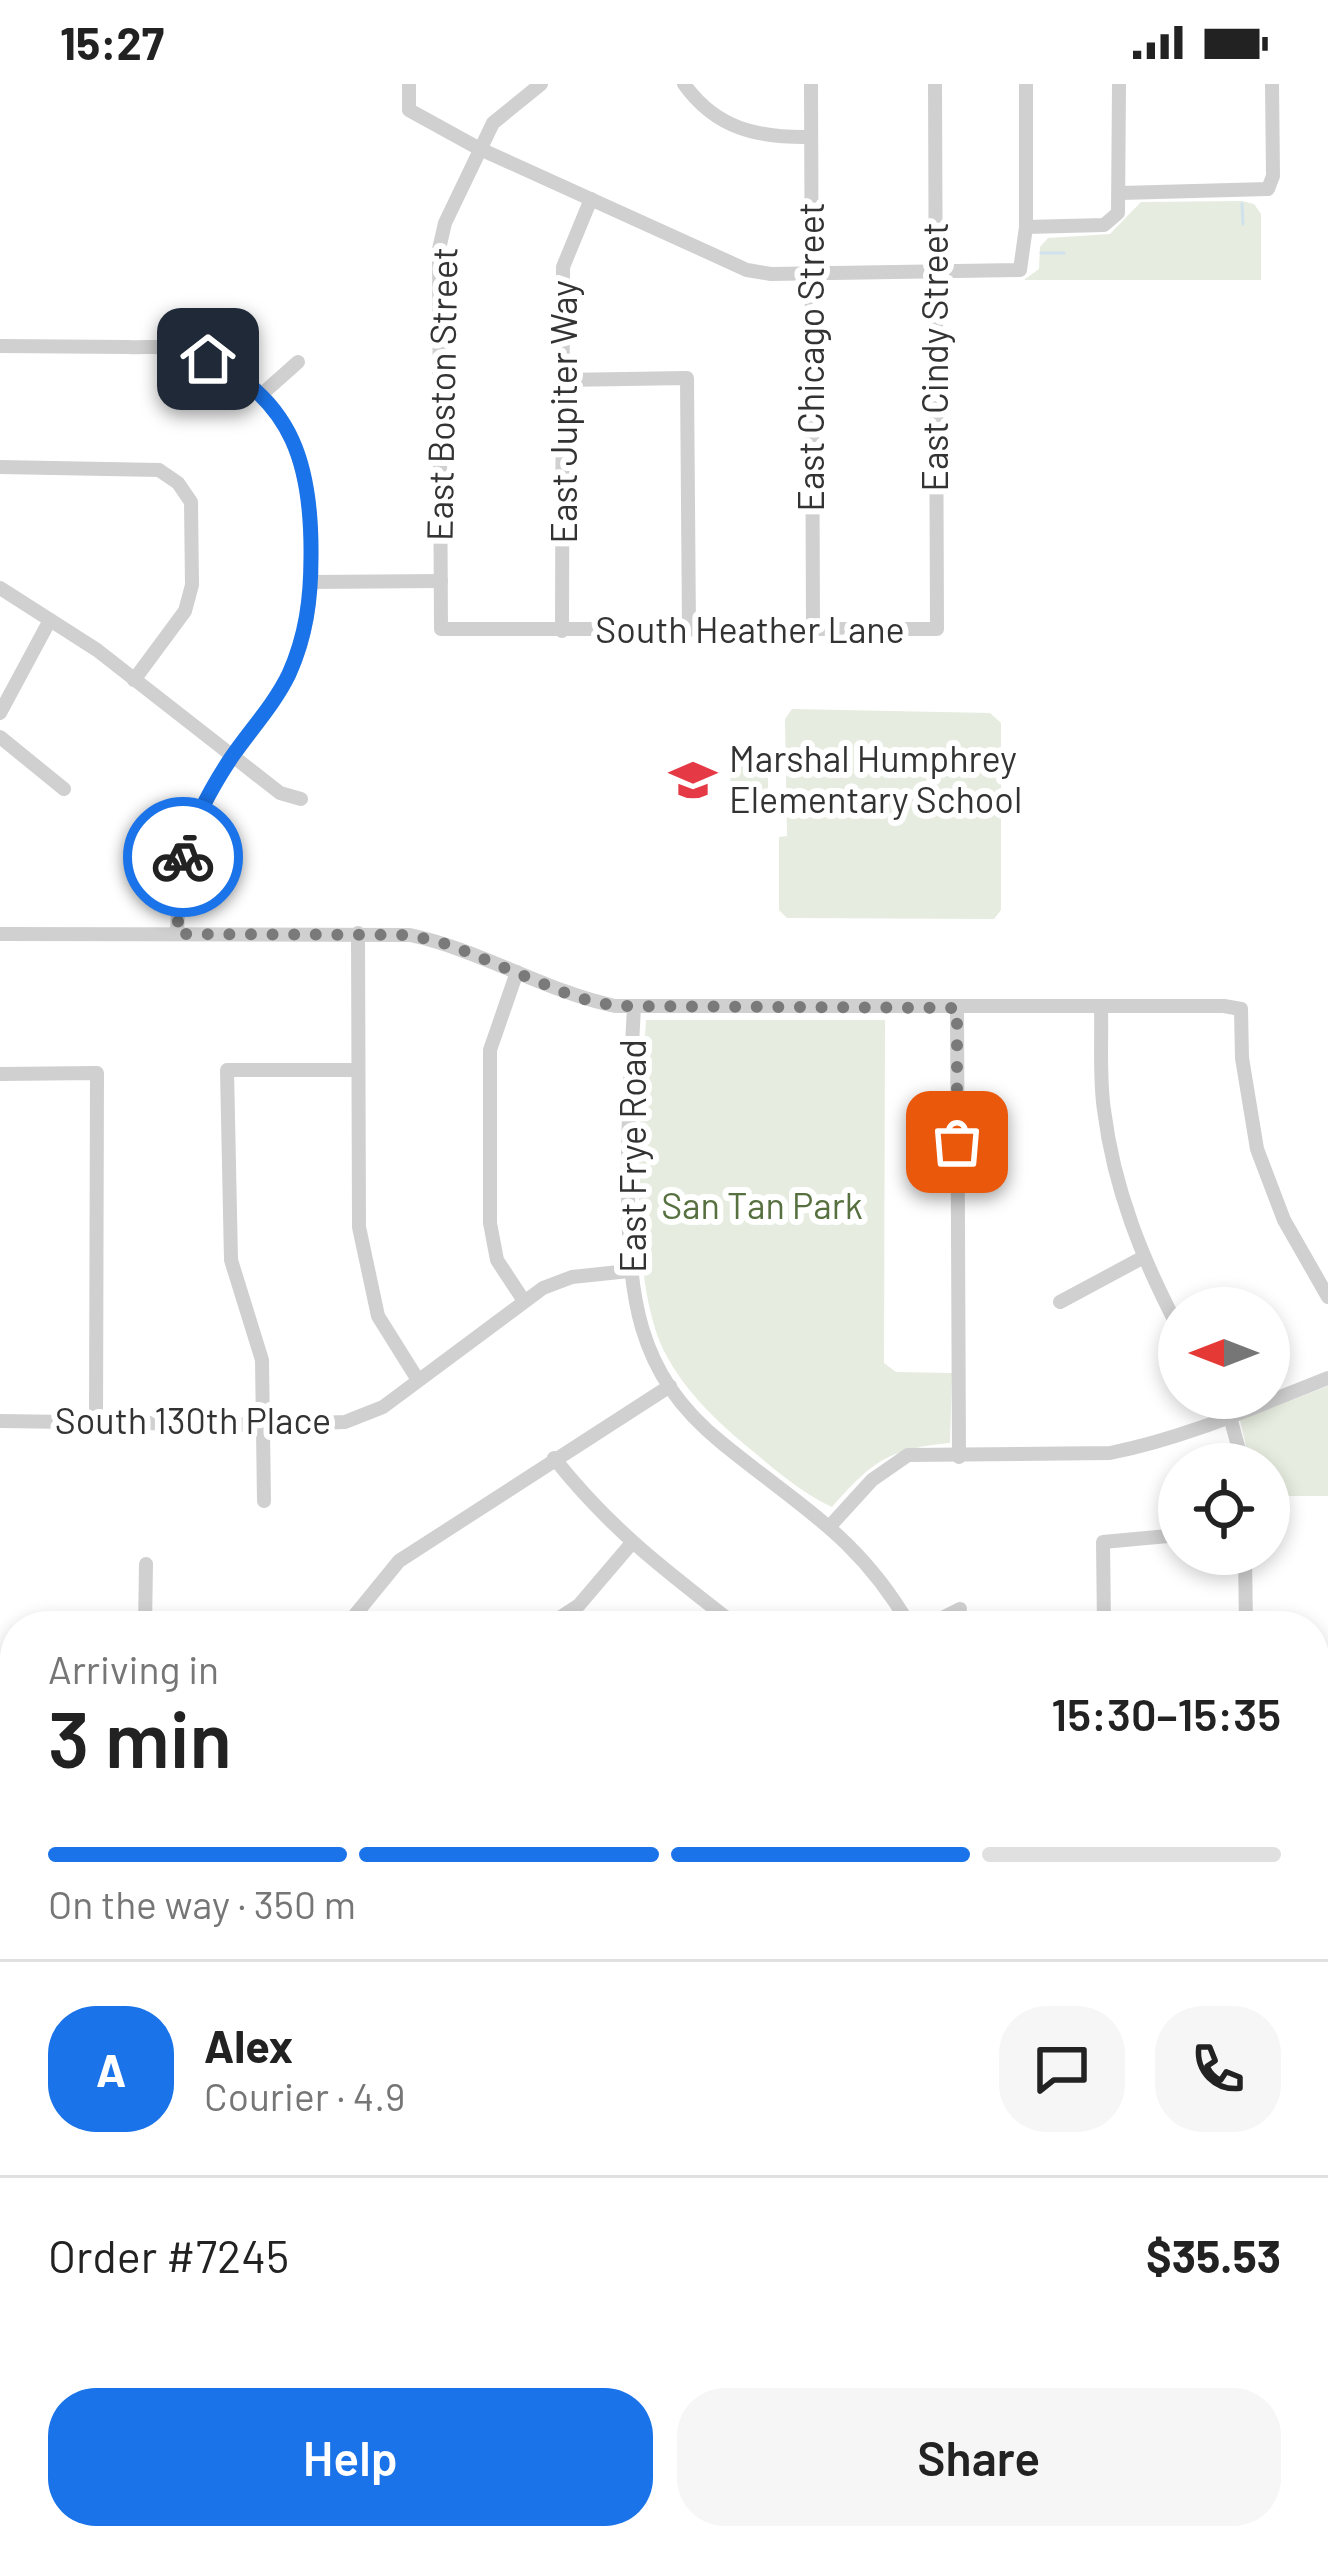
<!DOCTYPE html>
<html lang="en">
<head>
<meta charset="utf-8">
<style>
  :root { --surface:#fff; --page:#f6f6f6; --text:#222; --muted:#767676; --line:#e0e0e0; --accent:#1a73e8 }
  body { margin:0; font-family:Barlow,sans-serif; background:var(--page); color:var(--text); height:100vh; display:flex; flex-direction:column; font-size:45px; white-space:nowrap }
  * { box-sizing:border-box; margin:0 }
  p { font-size:39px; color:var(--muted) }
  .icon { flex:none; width:66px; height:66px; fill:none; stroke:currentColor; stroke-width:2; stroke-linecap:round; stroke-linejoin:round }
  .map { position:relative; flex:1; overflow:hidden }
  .side { position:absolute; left:0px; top:1527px; width:1329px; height:939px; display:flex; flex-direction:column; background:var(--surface); border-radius:48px 48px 0 0; box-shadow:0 6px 18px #0003 }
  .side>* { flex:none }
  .needle { width:78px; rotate:270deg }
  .tools { position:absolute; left:1158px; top:1203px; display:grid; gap:24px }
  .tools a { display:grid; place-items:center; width:132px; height:132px; border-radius:50%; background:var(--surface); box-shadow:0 6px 18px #0003; font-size:60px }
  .pin { position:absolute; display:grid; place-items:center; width:102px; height:102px; color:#fff; margin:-51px; border-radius:24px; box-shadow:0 6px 18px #0006 }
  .courier { position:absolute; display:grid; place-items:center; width:120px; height:120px; margin:-60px; border:9px solid #1a73e8; border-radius:50%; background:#fff; color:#222; box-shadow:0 3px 15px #0007 }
  .summary em { font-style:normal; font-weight:600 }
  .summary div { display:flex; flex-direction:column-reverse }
  .summary { display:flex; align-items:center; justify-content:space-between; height:204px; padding:0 48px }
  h1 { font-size:78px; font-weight:600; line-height:90px }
  .bar { display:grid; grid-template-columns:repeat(4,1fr); gap:18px 12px; align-content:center; height:144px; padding:0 48px }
  .bar i { height:15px; border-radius:9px; background:var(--line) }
  .bar .current { background:var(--accent) }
  .bar p { grid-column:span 4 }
  .line { display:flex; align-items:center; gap:30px; padding:0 48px; border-top:3px solid var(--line) }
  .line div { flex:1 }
  .round { display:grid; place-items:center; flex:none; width:126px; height:126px; border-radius:48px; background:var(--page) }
  .button { display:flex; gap:24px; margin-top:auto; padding:24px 48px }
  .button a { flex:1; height:138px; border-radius:48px; background:var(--accent); color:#fff; font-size:48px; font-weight:600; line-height:138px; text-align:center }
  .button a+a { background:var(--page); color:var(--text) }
  .status { display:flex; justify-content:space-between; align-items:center; height:84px; padding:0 60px; background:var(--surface); direction:ltr }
  .status svg { height:33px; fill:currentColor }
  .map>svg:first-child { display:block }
</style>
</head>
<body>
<div class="status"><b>15:27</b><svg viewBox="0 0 49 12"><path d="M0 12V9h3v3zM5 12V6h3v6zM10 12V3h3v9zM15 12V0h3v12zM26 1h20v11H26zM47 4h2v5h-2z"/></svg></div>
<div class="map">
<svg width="1328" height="2465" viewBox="0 0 1328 2465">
  <rect width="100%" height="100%" fill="#fff"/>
  <g fill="#e6ecdf">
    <polygon points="1242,117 1254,120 1261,130 1261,196 1024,196 1039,185 1040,163 1048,154 1110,150 1141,118"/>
    <polygon points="792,625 990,629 1001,639 1001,826 994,835 787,834 779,826 779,753 787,752 785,635"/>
    <polygon points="731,669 768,669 768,715 730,715"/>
    <path d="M646 936H885L884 1279 896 1288 952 1289 950 1359C888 1365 873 1377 832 1423 802 1409 774 1385 749 1364 715 1336 684 1306 664 1267 626 1190 641 1024 646 936Z"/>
    <polygon points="1328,1302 1328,1412 1269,1412 1269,1380 1250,1380 1240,1336"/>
    <polygon points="1314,2316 1328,2317 1328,2425 1314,2400"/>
    <polygon points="1037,2451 1294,2451 1294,2465 1045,2465 1035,2463"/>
  </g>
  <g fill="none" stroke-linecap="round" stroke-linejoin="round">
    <g stroke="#cfe2ee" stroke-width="3">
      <polyline points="1242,120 1243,140"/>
      <polyline points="1041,169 1064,169"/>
    </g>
    <g stroke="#cfe2ee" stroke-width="12">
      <polyline points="0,2100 15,2109"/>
      <polyline points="965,2451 999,2465"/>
    </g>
    <g stroke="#d0d0d0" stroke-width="14">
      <polyline points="409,0 409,26 478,64 747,186 771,190 1020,186 1026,143 1026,0"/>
      <polyline points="541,0 493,39 445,139 439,165 441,545 937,545 935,0"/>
      <path d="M684 0C716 45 758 54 811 53"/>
      <polyline points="811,0 813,546"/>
      <polyline points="1120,109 1268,105 1273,92 1272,0"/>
      <polyline points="1026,143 1104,141 1118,129 1119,0"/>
      <path d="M0 262C43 262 85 263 128 263 146 264 166 261 183 266 284 296 313 374 311 472 311 515 307 557 286 596 272 623 252 646 234 671 192 728 179 780 177 850"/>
      <polyline points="562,296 687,294 689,546"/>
      <polyline points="262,310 298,278"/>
      <polyline points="0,383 159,386 178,399 191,418 192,501 185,527 134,596"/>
      <polyline points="311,498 441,497"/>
      <polyline points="0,504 97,566 280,709 301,715"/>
      <polyline points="562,547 563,183 591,115"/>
      <polyline points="0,629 50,536"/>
      <polyline points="0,653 64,705"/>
      <polyline points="358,849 359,1143 378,1232 418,1296"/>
      <path d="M0 850 410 851C481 866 544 907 615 922H1224L1241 925 1242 974 1257 1065 1284 1136 1328 1213"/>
      <polyline points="517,888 490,966 490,1139 497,1176 524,1217"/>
      <path d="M634 922C631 983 627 1044 628 1105 629 1210 634 1288 722 1359 799 1422 858 1452 910 1542"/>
      <path d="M1101 923C1102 957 1099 992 1104 1026 1114 1105 1142 1175 1179 1245"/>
      <polyline points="957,924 959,1373"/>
      <polyline points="0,990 97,989 96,1339"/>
      <polyline points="1060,1218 1142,1174"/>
      <polyline points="1219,1314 1230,1333 1243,1380"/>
      <polyline points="0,1337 265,1341 345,1338 383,1323 543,1204 572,1193 629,1187"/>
      <path d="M554 1374C610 1445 667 1488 737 1542"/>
      <polyline points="264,1417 262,1276 231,1176 227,986 358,986"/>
      <path d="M831 1441 872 1396 908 1371 1110 1369C1186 1354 1257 1322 1328 1294"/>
      <polyline points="1245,1470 1246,1542"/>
      <polyline points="145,1542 146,1480"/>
      <polyline points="346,1542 399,1477 670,1302"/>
      <polyline points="547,1542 579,1521 631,1460"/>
      <polyline points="926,1542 960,1525"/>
      <polyline points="1104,1542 1103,1458 1179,1451"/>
      <polyline points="0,1593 15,1593"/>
      <polyline points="1314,1823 1328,1826"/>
      <polyline points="1314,1972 1328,1976"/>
      <polyline points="1314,2050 1328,1994"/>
      <polyline points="752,2451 766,2465"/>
      <polyline points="159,2465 168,2451"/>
      <polyline points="336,2465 357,2451"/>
      <polyline points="656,2465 660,2451"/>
    </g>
    <g stroke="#ababab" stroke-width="16">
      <polyline points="0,2140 15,2142"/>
      <polyline points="1314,2142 1328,2142"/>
      <polyline points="0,2166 15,2164"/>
      <polyline points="1314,2167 1328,2167"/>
    </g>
  </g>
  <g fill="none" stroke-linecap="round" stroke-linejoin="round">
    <polyline stroke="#7a7a7a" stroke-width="12" stroke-dasharray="0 21.6" points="183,773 177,850 410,851 450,861 575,913 615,922 957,924 957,1058"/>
    <path stroke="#1a73e8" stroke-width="15" d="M183 773C193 738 211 704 231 674 250 646 274 621 289 590 306 552 311 515 311 473 312 383 294 317 208 275"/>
  </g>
  <defs>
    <symbol id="school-bare" viewBox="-9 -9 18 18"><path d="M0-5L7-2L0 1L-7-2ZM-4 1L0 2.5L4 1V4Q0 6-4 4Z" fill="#e63946" stroke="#fff" stroke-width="2.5" paint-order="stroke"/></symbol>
  </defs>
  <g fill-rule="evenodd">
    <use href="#school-bare" x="660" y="663" width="66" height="66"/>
  </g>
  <g text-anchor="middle" stroke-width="12" stroke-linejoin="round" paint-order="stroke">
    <g font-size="36" fill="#333" stroke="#fff">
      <text transform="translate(811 273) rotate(-90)" y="13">East Chicago Street</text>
      <text transform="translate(935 273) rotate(-90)" y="13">East Cindy Street</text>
      <text transform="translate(442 310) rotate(-89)" y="13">East Boston Street</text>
      <text transform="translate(564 328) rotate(-90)" y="13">East Jupiter Way</text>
      <text x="750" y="559">South Heather Lane</text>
      <text transform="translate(633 1072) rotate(-90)" y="13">East Frye Road</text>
      <text x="193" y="1350">South 130th Place</text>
    </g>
    <g font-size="36" fill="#333" stroke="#fff" text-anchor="start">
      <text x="729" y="688">Marshal Humphrey<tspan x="729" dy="41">Elementary School</tspan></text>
    </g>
    <g font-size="36" fill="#56703f" stroke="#fff">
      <text x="762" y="1135">San Tan Park</text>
    </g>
  </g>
</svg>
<div class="tools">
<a><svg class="needle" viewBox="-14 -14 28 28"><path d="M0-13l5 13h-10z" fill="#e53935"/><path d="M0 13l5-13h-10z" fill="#767676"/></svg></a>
<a><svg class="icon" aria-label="locate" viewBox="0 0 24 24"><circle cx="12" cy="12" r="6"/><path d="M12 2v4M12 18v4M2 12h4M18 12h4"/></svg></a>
</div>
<div class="pin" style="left:957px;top:1058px;background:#ea580c"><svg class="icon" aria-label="bag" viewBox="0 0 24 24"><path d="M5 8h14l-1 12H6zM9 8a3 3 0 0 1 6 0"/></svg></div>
<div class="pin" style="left:208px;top:275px;background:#1f2937"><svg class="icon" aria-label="home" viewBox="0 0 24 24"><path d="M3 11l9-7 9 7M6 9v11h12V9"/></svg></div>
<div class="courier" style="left:183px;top:773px"><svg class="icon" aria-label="bike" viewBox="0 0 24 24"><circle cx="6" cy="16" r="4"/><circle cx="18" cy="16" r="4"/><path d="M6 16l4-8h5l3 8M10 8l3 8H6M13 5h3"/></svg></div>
<section class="side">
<div class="summary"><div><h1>3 min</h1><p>Arriving in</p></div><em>15:30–15:35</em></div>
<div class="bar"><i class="current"></i><i class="current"></i><i class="current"></i><i></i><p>On the way · 350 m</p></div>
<div class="line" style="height:216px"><b class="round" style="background:var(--accent);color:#fff">A</b><div><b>Alex</b><p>Courier · 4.9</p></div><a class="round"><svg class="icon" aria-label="chat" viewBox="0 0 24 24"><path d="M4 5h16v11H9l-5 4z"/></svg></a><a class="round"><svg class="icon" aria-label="phone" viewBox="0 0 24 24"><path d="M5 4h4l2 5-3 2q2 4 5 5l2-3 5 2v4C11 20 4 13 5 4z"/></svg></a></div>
<div class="line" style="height:156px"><div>Order #7245</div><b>$35.53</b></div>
<div class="button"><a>Help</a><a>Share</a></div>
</section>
</div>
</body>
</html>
